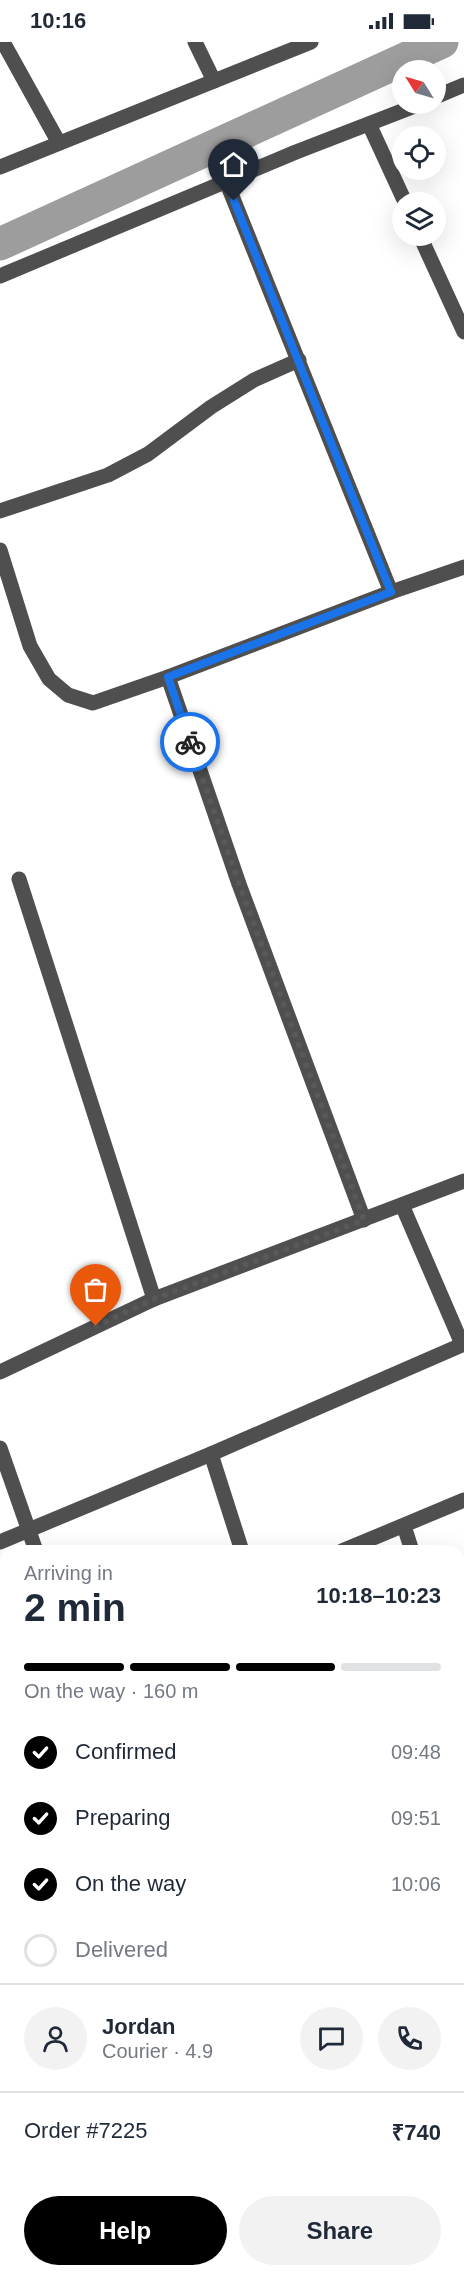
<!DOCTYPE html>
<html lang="en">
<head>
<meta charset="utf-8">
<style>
  :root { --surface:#fff; --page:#f2f2f3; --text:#1f2937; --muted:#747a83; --line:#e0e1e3; --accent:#000 }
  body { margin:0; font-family:Helvetica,sans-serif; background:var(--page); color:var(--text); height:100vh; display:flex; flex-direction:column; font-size:22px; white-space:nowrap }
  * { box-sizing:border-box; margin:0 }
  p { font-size:20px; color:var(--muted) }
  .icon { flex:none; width:33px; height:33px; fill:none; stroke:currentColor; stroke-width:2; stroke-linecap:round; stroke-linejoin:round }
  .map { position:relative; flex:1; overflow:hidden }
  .details { position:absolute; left:0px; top:1503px; width:465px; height:732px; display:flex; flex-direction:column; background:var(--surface); border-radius:18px 18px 0 0; box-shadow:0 6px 24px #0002 }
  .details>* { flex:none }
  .needle { width:39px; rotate:307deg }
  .tools { position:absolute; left:392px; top:18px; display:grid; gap:12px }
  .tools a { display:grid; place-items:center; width:54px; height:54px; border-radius:50%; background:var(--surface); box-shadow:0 6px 24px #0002; font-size:30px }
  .pin { position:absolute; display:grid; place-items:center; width:51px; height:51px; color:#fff; margin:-62px -26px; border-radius:50% 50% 50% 0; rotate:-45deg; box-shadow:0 0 6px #0007 }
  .pin .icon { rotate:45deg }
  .courier { position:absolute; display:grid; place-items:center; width:60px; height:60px; margin:-30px; border:4px solid #1a73e8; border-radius:50%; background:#fff; color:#222; box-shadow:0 2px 8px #0007 }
  .overview em { font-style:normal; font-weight:700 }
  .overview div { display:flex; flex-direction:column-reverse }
  .overview { display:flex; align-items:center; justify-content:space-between; height:102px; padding:0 24px }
  h1 { font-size:39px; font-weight:700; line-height:45px }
  .bar { display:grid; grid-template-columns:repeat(4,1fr); gap:9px 6px; align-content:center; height:72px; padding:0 24px }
  .bar i { height:8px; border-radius:4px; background:var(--line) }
  .bar .active { background:var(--accent) }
  .bar p { grid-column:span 4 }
  .line { display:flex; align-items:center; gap:15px; padding:0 24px; border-top:2px solid var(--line) }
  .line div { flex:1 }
  .round { display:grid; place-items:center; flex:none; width:63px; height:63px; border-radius:32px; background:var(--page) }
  ol { padding:0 24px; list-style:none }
  li { display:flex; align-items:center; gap:18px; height:66px }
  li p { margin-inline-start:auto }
  li .icon { padding:6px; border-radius:50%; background:var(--accent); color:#fff; stroke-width:4 }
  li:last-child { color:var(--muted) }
  li i { width:33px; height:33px; border:3px solid var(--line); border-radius:50% }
  .cta { display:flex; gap:12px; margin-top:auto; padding:12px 24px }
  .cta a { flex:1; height:69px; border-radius:36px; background:var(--accent); color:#fff; font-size:24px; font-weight:700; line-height:69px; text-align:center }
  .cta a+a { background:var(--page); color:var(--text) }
  .status { display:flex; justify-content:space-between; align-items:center; height:42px; padding:0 30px; background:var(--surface); direction:ltr }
  .status svg { height:16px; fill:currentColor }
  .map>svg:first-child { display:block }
</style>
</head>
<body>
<div class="status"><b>10:16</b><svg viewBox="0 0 49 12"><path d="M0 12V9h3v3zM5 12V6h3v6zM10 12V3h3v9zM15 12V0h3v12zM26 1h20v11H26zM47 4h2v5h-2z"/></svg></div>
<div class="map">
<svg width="464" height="2235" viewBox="0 0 464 2235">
  <rect width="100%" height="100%" fill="#fff"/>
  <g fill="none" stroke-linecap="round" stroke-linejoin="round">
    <polyline stroke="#9d9d9d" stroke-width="33" points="0,202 442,0"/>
    <g stroke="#4f4f4f" stroke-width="15">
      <polyline points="3,0 59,101"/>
      <polyline points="195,0 214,39"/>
      <polyline points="435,55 464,43"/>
      <polyline points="369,82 405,160"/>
      <polyline points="0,125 311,0"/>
      <polyline points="226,139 391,550"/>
      <polyline points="420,194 464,290"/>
      <polyline points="0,234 296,110 420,62"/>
      <polyline points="0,469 108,433 148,412 211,365 254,338 299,318"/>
      <polyline points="0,508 30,604 49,637 68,653 93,661 168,635 391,550 464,525"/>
      <polyline points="168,635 239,842 364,1178"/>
      <polyline points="19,837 154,1257"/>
      <polyline points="402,1163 462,1302"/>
      <polyline points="0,1330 154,1257 464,1139"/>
      <polyline points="0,1406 36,1509"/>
      <polyline points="211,1412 242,1509"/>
      <polyline points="404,1484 412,1509"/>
      <polyline points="0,1500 211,1412 464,1302"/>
      <polyline points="342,1509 464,1458"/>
      <polyline points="459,1657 464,1672"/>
      <polyline points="0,1658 6,1655"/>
      <polyline points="459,2064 464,2062"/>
      <polyline points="0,2088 6,2106"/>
      <polyline points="459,2159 464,2172"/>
      <polyline points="276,2229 278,2235"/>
    </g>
  </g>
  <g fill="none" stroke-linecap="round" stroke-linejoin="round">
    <polyline stroke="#595959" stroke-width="6" stroke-dasharray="0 10.8" points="96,1284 154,1257 364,1178 239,842 190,700"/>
    <polyline stroke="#1a73e8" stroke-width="8" points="190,700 168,635 391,550 234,159"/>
  </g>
</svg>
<div class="tools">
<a><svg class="needle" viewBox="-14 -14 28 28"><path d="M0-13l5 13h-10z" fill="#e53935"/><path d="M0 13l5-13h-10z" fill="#747a83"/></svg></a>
<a><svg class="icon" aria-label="locate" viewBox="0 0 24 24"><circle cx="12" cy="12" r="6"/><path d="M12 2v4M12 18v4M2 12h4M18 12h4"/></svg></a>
<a><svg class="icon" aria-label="layers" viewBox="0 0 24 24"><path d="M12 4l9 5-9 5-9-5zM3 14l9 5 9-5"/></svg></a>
</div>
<div class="pin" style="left:96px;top:1284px;background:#ea580c"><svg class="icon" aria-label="bag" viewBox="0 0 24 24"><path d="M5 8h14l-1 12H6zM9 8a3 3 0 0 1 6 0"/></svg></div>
<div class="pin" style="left:234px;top:159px;background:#1f2937"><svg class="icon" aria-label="home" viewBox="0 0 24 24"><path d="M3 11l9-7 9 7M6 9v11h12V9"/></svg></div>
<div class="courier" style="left:190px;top:700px"><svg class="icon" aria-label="bike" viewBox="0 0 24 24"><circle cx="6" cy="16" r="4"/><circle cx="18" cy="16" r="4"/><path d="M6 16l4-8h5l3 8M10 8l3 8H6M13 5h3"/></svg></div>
<section class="details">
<div class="overview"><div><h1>2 min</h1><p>Arriving in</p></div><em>10:18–10:23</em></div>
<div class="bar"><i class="active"></i><i class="active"></i><i class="active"></i><i></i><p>On the way · 160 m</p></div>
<ol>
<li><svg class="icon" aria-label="check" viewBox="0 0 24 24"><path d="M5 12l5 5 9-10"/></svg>Confirmed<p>09:48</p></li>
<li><svg class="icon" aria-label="check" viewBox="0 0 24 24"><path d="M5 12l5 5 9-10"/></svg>Preparing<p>09:51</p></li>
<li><svg class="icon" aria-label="check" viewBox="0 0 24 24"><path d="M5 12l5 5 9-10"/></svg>On the way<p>10:06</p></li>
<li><i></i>Delivered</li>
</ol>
<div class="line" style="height:108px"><a class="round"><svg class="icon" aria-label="person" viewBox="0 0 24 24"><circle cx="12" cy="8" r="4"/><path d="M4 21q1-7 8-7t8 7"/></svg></a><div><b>Jordan</b><p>Courier · 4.9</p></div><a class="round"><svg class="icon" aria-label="chat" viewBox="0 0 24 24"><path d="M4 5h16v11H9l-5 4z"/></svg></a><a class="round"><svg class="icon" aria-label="phone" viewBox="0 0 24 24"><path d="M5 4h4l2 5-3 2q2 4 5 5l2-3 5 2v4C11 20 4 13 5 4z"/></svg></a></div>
<div class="line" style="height:78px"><div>Order #7225</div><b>₹740</b></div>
<div class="cta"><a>Help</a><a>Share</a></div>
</section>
</div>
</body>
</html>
